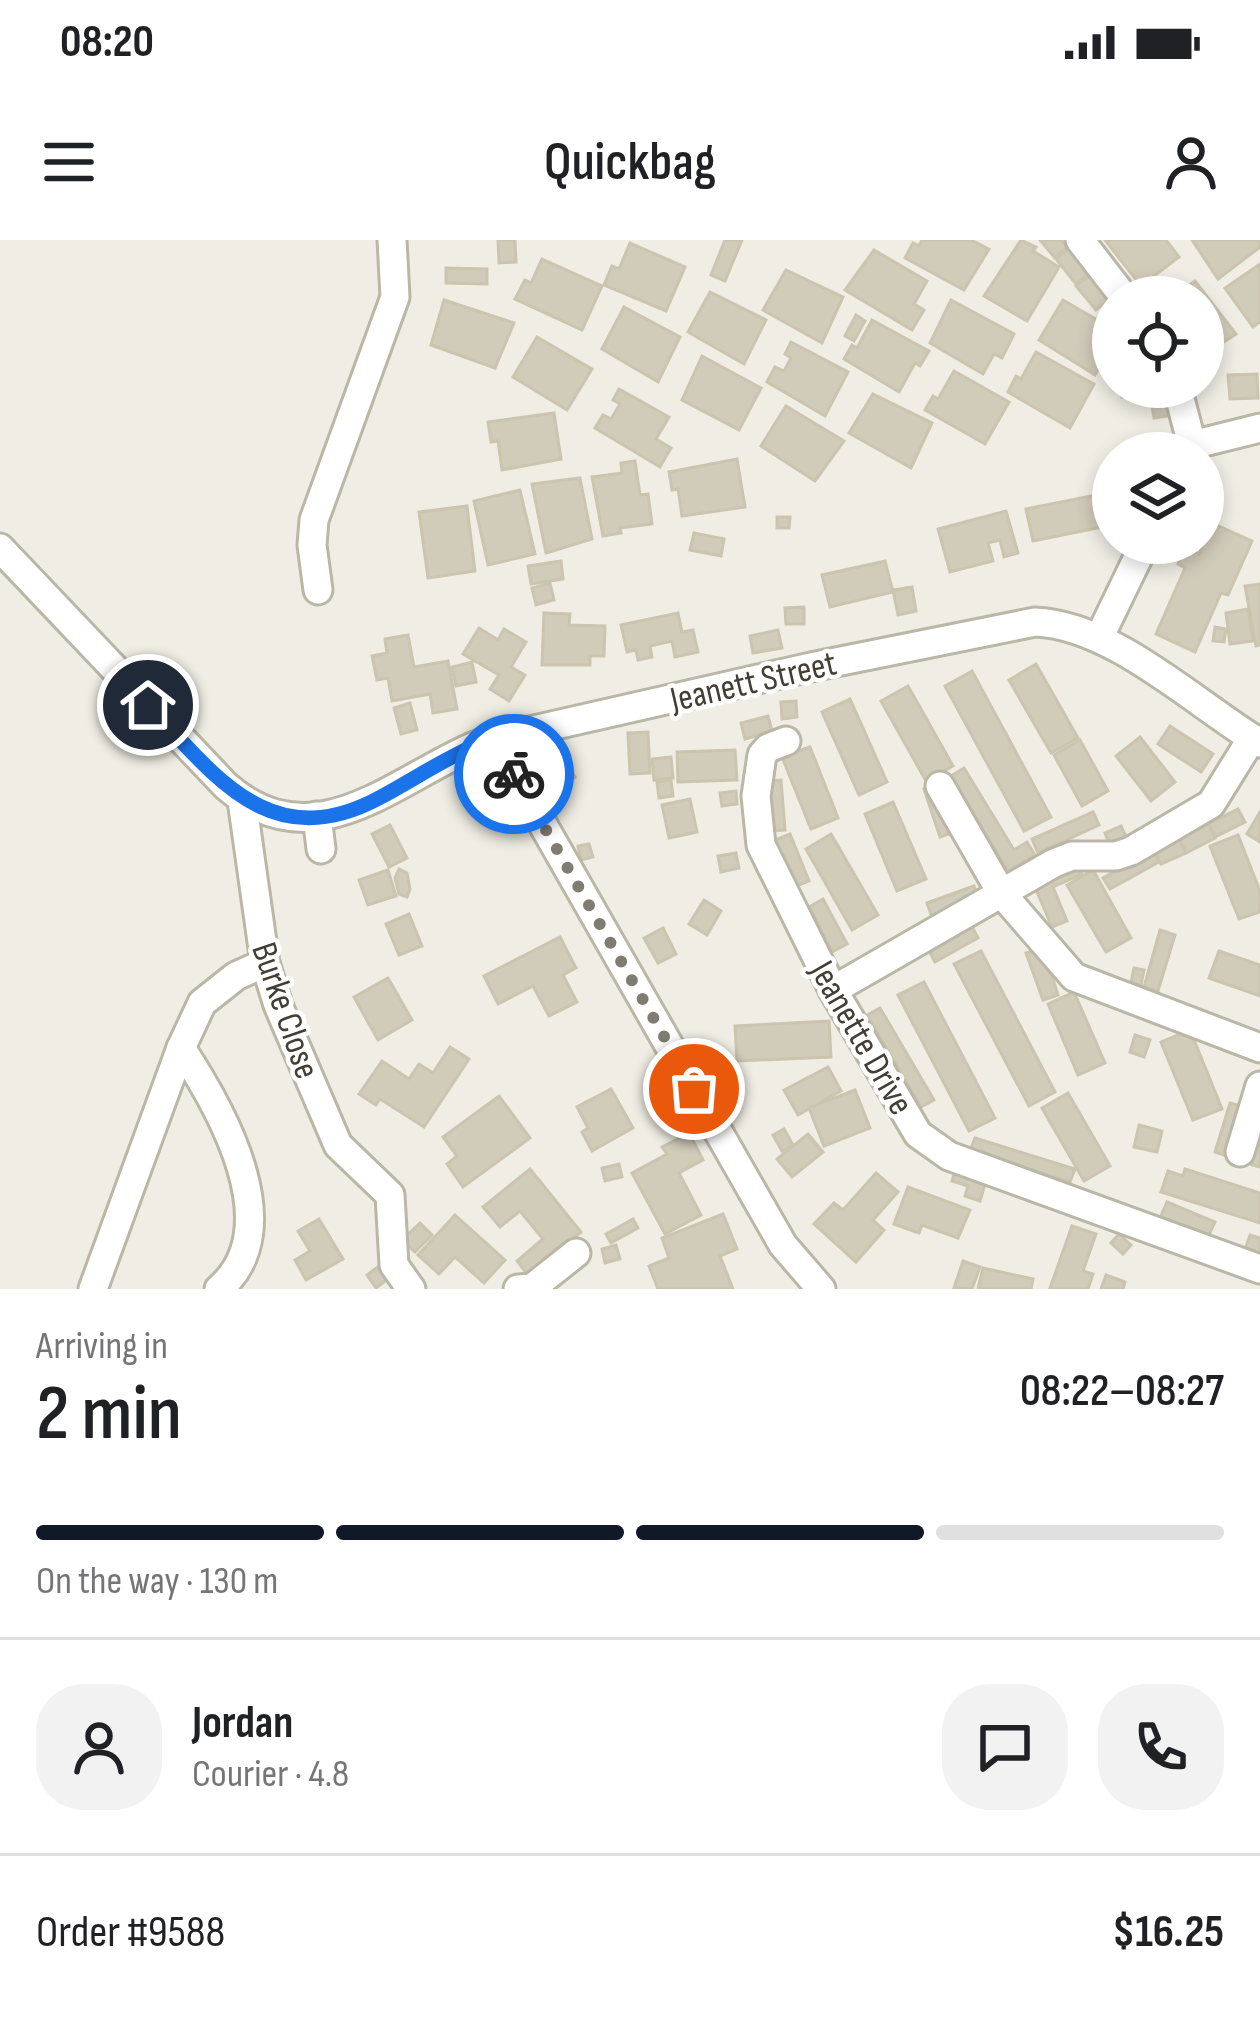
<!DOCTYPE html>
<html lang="en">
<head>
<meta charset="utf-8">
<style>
  :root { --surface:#fff; --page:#f2f2f2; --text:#202124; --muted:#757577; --line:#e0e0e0; --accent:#111827 }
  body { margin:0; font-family:"Sofia Sans Condensed",sans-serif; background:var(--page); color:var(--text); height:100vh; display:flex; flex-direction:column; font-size:45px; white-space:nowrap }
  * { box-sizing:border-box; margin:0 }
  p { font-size:39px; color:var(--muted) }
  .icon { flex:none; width:66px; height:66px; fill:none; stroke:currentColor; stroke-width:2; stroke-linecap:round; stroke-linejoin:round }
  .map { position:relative; height:1049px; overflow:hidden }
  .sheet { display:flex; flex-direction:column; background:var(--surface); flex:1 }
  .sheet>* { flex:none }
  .tools { position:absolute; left:1092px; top:36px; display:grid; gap:24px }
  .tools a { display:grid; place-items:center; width:132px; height:132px; border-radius:50%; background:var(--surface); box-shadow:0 6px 18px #0003; font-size:60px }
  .pin { position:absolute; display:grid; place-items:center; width:102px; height:102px; color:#fff; margin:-51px; border:6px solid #fff; border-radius:50%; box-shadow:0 3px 12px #0007 }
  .courier { position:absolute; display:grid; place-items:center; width:120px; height:120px; margin:-60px; border:9px solid #1a73e8; border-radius:50%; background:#fff; color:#222; box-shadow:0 3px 15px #0007 }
  .overview em { font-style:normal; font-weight:600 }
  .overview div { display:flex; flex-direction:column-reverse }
  .overview { display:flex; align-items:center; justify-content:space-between; height:204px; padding:0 36px }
  h1 { font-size:78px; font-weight:600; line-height:90px }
  .bar { display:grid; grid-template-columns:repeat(4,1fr); gap:18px 12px; align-content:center; height:144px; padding:0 36px }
  .bar i { height:15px; border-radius:9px; background:var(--line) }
  .bar .active { background:var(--accent) }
  .bar p { grid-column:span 4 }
  .line { display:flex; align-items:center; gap:30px; padding:0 36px; border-top:3px solid var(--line) }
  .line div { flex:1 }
  .round { display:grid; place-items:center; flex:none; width:126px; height:126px; border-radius:48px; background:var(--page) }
  .status { display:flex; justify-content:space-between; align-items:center; height:84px; padding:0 60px; background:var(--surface); direction:ltr }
  .status svg { height:33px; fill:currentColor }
  header { display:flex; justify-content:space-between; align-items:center; height:156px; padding:0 36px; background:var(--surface); font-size:54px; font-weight:600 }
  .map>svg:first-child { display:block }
</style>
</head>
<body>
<div class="status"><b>08:20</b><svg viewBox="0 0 49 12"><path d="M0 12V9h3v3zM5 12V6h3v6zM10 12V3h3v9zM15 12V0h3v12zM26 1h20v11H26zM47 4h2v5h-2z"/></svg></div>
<header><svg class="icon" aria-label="menu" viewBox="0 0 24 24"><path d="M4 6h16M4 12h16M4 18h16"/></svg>Quickbag<svg class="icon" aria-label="person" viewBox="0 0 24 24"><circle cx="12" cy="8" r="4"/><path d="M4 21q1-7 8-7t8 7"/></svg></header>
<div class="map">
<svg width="1260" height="1049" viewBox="0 0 1260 1049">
  <rect width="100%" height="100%" fill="#f0eee4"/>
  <g fill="#d1cbba" stroke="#cbc4ae" stroke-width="3">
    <polygon points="498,0 515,0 516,22 499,23"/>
    <polygon points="725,0 742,0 725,41 711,35"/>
    <polygon points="922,0 971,0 989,9 964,50 905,18 913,3 919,6"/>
    <polygon points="1021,0 1036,7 1033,11 1059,27 1027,81 984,56"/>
    <polygon points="1040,0 1061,0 1067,7 1055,18"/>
    <polygon points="1105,0 1166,0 1179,17 1141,46"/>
    <polygon points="1192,0 1260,0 1260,7 1218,39"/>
    <polygon points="630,3 685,27 666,71 604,45 612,26 619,29"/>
    <polygon points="1068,9 1088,33 1076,44 1056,19"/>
    <polygon points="874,10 927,41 914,64 924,70 912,90 845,50"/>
    <polygon points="542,19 602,46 582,90 515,59 525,40 531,43"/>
    <polygon points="1260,24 1260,82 1253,87 1225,48"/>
    <polygon points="446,28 487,29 487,44 446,43"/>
    <polygon points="786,30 843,57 822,103 763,70"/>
    <polygon points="1090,35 1110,59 1096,70 1076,46"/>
    <polygon points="1195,41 1236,94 1203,115 1203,57 1173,57"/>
    <polygon points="710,52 766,80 744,124 688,92"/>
    <polygon points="444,60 514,83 495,128 431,105"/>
    <polygon points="951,60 1014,94 1002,118 994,114 983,134 930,103"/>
    <polygon points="1063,60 1113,89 1110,111 1095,135 1039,100"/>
    <polygon points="624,67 680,97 658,142 602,109"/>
    <polygon points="856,75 865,81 854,101 845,96"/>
    <polygon points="872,80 929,111 920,126 915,123 899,152 844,119 852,105 857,108"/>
    <polygon points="537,97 592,129 567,170 513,137"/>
    <polygon points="791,102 848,132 825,176 767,142 775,127 784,131 791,118 785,114"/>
    <polygon points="1036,112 1094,144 1070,188 1008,152 1016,136 1021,139"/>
    <polygon points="702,116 761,148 739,190 682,160"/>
    <polygon points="954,131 1009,162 985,204 925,170 933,156 938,159"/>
    <polygon points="1257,134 1258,158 1230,159 1228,135"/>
    <polygon points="1120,147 1148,147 1149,152 1122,157"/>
    <polygon points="619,149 669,177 656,199 671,208 660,227 595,188 603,175 611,179 620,164 613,160"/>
    <polygon points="1171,151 1174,175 1154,178 1150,154"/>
    <polygon points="873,154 932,183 911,228 849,193"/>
    <polygon points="786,166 844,201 815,241 761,206"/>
    <polygon points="554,173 561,219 502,230 498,201 491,202 488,182"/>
    <polygon points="737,219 745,267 682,276 678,249 672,250 669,232"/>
    <polygon points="635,221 640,255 648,254 652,284 620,288 621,293 603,296 592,237 622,233 621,223"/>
    <polygon points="580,238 592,299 546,313 532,244"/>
    <polygon points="520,250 535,314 488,325 474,261"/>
    <polygon points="1101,254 1107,286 1033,301 1026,269"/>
    <polygon points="467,266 475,331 428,338 419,272"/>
    <polygon points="1006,271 1018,313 1004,317 1000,300 988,303 993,321 950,332 938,289"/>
    <polygon points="777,277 790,277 789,288 777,288"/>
    <polygon points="1212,283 1252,301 1228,355 1221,353 1195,412 1156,394 1185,328 1178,324 1185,307 1199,314"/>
    <polygon points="694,293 724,299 721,316 690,310"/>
    <polygon points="561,321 563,339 531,344 528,326"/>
    <polygon points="885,321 893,352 830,367 822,335"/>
    <polygon points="550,343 554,360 536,365 532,348"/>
    <polygon points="1260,344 1260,405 1256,406 1245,346"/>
    <polygon points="912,347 916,371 898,375 893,350"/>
    <polygon points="804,367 804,384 786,384 785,368"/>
    <polygon points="1248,369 1253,401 1230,404 1226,373"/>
    <polygon points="544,373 570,374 569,385 605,386 604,416 590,416 590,425 542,425"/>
    <polygon points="678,373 682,392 693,390 698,412 675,417 672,401 650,406 652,417 638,420 636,410 627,412 621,385"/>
    <polygon points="1215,387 1226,389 1224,402 1213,401"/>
    <polygon points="479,388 498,400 504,389 526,402 511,427 525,435 509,461 490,449 499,435 463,414"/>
    <polygon points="778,390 782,408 753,413 750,396"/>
    <polygon points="408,395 414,427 448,421 457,469 433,473 430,454 392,461 388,438 377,440 372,416 387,413 385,399"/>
    <polygon points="472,422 476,442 456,446 452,427"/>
    <polygon points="1036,424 1078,498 1051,513 1009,440"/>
    <polygon points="972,431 1051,577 1024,591 945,446"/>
    <polygon points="908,446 953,526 926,541 881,461"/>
    <polygon points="850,459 887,542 859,555 822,472"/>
    <polygon points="796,461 797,477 782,479 781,462"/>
    <polygon points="410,463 417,490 401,494 394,468"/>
    <polygon points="768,476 772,491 745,499 741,483"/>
    <polygon points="1170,486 1213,514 1201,532 1158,504"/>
    <polygon points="648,492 650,533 630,534 628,493"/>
    <polygon points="1140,497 1175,542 1151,561 1116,516"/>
    <polygon points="1080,500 1108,551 1082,566 1054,515"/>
    <polygon points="810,507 838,578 811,589 782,517"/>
    <polygon points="735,510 737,540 678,542 677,512"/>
    <polygon points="671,517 673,538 654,540 652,519"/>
    <polygon points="564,520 575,537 562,546 550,530"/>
    <polygon points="964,528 1014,610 1027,602 1035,615 1008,631 951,536"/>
    <polygon points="671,540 673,556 659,558 657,542"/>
    <polygon points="781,540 785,590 770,591 765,541"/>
    <polygon points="939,545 954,592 940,597 924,549"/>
    <polygon points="736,551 737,564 722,566 720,553"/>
    <polygon points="690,559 697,592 669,598 662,565"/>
    <polygon points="893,562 926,639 897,651 865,574"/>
    <polygon points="1238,569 1245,582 1215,597 1208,584"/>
    <polygon points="1093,572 1099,585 1038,613 1032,599"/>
    <polygon points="1260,572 1260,602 1247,594"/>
    <polygon points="1209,584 1215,598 1186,613 1179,599"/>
    <polygon points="390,585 407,618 389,627 372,594"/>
    <polygon points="1121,586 1128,601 1111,608 1105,593"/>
    <polygon points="790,594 809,641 794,647 775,600"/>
    <polygon points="831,594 878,675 852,690 806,609"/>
    <polygon points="1238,595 1260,651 1260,672 1239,679 1210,606"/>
    <polygon points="1179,599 1186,613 1161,624 1154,611"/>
    <polygon points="589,604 593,617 581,620 578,606"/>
    <polygon points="1153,610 1159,622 1110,649 1103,638"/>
    <polygon points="736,613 739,628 721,632 718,616"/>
    <polygon points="1077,622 1082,634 1053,647 1067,681 1052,687 1032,640"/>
    <polygon points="399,629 407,633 410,649 407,657 399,654 395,638"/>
    <polygon points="388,630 396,656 368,665 359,640"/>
    <polygon points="1093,630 1131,698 1106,712 1067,645"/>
    <polygon points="974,646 979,660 932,677 927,663"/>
    <polygon points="823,659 847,704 832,712 809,667"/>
    <polygon points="704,660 721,671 707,695 689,684"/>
    <polygon points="409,674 422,706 399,715 386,684"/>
    <polygon points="971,685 978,698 935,722 928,709"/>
    <polygon points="663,688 676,714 658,723 644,698"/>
    <polygon points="1160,690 1175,695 1158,751 1144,747"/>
    <polygon points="560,697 576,728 563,735 577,762 549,776 533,746 498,764 484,736"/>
    <polygon points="1043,708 1058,755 1043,760 1026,713"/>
    <polygon points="981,711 1055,852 1029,866 954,724"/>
    <polygon points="1219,711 1260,725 1260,756 1209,738"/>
    <polygon points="1134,728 1144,730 1141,745 1131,743"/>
    <polygon points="388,738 412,780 378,800 354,757"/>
    <polygon points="924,742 995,878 969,891 898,755"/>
    <polygon points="1074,752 1105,823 1078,835 1048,764"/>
    <polygon points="880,768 934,860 921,867 867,775"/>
    <polygon points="829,781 831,817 737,821 735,786"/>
    <polygon points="1190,790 1222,869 1193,880 1161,802"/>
    <polygon points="1135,795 1150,800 1144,817 1130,812"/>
    <polygon points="450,807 469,819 424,887 380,859 376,865 359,854 382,821 409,839 419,824 433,833"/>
    <polygon points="828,827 841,851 798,875 784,850"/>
    <polygon points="611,849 633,888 592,911 582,892 588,888 577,867"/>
    <polygon points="855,850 870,888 824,906 809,868"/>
    <polygon points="1068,853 1110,926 1084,941 1042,868"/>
    <polygon points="499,856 530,898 463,947 447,924 457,916 443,897"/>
    <polygon points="1230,863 1245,867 1230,917 1215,912"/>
    <polygon points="1139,885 1162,891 1157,912 1134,907"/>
    <polygon points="1260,888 1260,927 1252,925"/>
    <polygon points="784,889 793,905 782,911 773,895"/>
    <polygon points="689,893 703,920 679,933 701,975 665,994 632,933 667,914 662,907"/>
    <polygon points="808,894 823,912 792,937 777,919"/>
    <polygon points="975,898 1075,929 1070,942 970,911"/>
    <polygon points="619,924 622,937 605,941 602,928"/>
    <polygon points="530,929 581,992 528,1035 517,1021 543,999 520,971 500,987 483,967"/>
    <polygon points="1185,929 1260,953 1260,983 1161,952 1168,931 1183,936"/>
    <polygon points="955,931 986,941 980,961 965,956 968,946 952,941"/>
    <polygon points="876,933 898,952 873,980 884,990 856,1022 814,984 834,963 843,970"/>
    <polygon points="908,947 970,970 958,998 922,985 919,993 894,984"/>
    <polygon points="1167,962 1215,982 1208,997 1160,978"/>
    <polygon points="723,974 737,1009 720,1016 733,1049 658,1049 649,1026 669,1018 662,998"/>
    <polygon points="455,975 505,1020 484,1043 455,1017 439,1034 418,1015"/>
    <polygon points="319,979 343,1019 306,1040 295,1020 310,1011 298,991"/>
    <polygon points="633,979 638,988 611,1003 606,994"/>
    <polygon points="420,983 432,995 415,1012 402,1000"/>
    <polygon points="1072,986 1096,994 1083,1031 1093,1034 1088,1049 1053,1049 1050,1048"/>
    <polygon points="1119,994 1131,1005 1123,1014 1111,1003"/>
    <polygon points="1250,995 1260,998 1260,1014 1245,1009"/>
    <polygon points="616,1005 620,1019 605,1023 602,1009"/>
    <polygon points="963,1021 980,1027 972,1049 954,1048"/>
    <polygon points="383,1023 393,1035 376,1048 367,1035"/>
    <polygon points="983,1028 1033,1039 1031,1049 978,1049"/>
    <polygon points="1106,1035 1125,1042 1123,1049 1101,1049"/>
  </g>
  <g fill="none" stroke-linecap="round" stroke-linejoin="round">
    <defs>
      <g id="minor">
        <polyline points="1080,0 1124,57"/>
        <polyline points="1177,147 1192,205"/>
        <polyline points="1188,213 1192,205 1260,188"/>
        <path d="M0 308 226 546C321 628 405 527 494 499L811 427 1035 382C1113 385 1194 463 1260 503"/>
        <polyline points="318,350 312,305 314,280 395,57 392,0"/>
        <polyline points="1099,398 1145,303"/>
        <polyline points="494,499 783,1005 821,1049"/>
        <polyline points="786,501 768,508 762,515 756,556 761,605 833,750 918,894 949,916 1260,1029"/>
        <polyline points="940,546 1002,654 1074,737 1260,808"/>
        <polyline points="242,560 265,723 278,765 338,905 390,955 394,1025 411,1049"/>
        <polyline points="317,576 321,609"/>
        <polyline points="833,750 1054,623 1072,616 1116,616 1131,611 1211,564 1252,498"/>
        <path d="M181 808C220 867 290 988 219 1049"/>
        <polyline points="1240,912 1260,846"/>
        <polyline points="93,1049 181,808 202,763 236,736 265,723"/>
        <polyline points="518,1049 532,1048 576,1013"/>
      </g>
    </defs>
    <use href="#minor" stroke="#bbb7a7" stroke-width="33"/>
    <use href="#minor" stroke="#fff" stroke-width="27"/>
  </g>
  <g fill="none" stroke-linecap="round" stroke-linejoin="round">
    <polyline stroke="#7f7c72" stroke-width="12" stroke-dasharray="0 21.6" points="514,534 694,849"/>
    <path stroke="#1a73e8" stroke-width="15" d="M148 465C215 536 271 616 379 558 417 538 453 512 494 499L514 534"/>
  </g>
  <g text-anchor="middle" stroke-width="9" stroke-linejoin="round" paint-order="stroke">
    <g font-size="36" fill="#423e34" stroke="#fff">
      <text transform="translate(753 440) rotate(-13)" y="13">Jeanett Street</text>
      <text transform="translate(287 770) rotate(71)" y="13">Burke Close</text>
      <text transform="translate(863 797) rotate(60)" y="13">Jeanette Drive</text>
    </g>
  </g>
</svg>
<div class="tools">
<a><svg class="icon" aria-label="locate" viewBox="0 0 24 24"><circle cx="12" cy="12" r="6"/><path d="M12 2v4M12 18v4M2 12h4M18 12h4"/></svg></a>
<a><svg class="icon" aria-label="layers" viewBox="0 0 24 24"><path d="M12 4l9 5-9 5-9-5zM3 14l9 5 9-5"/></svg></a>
</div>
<div class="pin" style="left:694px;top:849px;background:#ea580c"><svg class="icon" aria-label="bag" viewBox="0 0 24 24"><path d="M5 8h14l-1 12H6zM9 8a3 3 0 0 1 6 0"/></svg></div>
<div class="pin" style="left:148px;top:465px;background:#1f2937"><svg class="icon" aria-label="home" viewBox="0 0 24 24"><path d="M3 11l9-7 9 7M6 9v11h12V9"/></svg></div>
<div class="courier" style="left:514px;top:534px"><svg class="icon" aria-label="bike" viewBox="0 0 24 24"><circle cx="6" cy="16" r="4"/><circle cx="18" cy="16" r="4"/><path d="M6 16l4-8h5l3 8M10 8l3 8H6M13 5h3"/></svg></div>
</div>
<section class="sheet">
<div class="overview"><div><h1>2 min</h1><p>Arriving in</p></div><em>08:22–08:27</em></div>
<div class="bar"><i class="active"></i><i class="active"></i><i class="active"></i><i></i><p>On the way · 130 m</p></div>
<div class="line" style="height:216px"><a class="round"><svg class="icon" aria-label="person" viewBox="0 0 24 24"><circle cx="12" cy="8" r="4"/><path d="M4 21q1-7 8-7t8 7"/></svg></a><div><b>Jordan</b><p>Courier · 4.8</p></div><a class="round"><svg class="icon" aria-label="chat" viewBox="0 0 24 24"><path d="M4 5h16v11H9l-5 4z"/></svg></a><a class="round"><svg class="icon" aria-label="phone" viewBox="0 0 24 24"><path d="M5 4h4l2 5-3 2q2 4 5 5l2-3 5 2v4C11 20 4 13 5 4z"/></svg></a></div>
<div class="line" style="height:156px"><div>Order #9588</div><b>$16.25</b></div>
</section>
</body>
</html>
